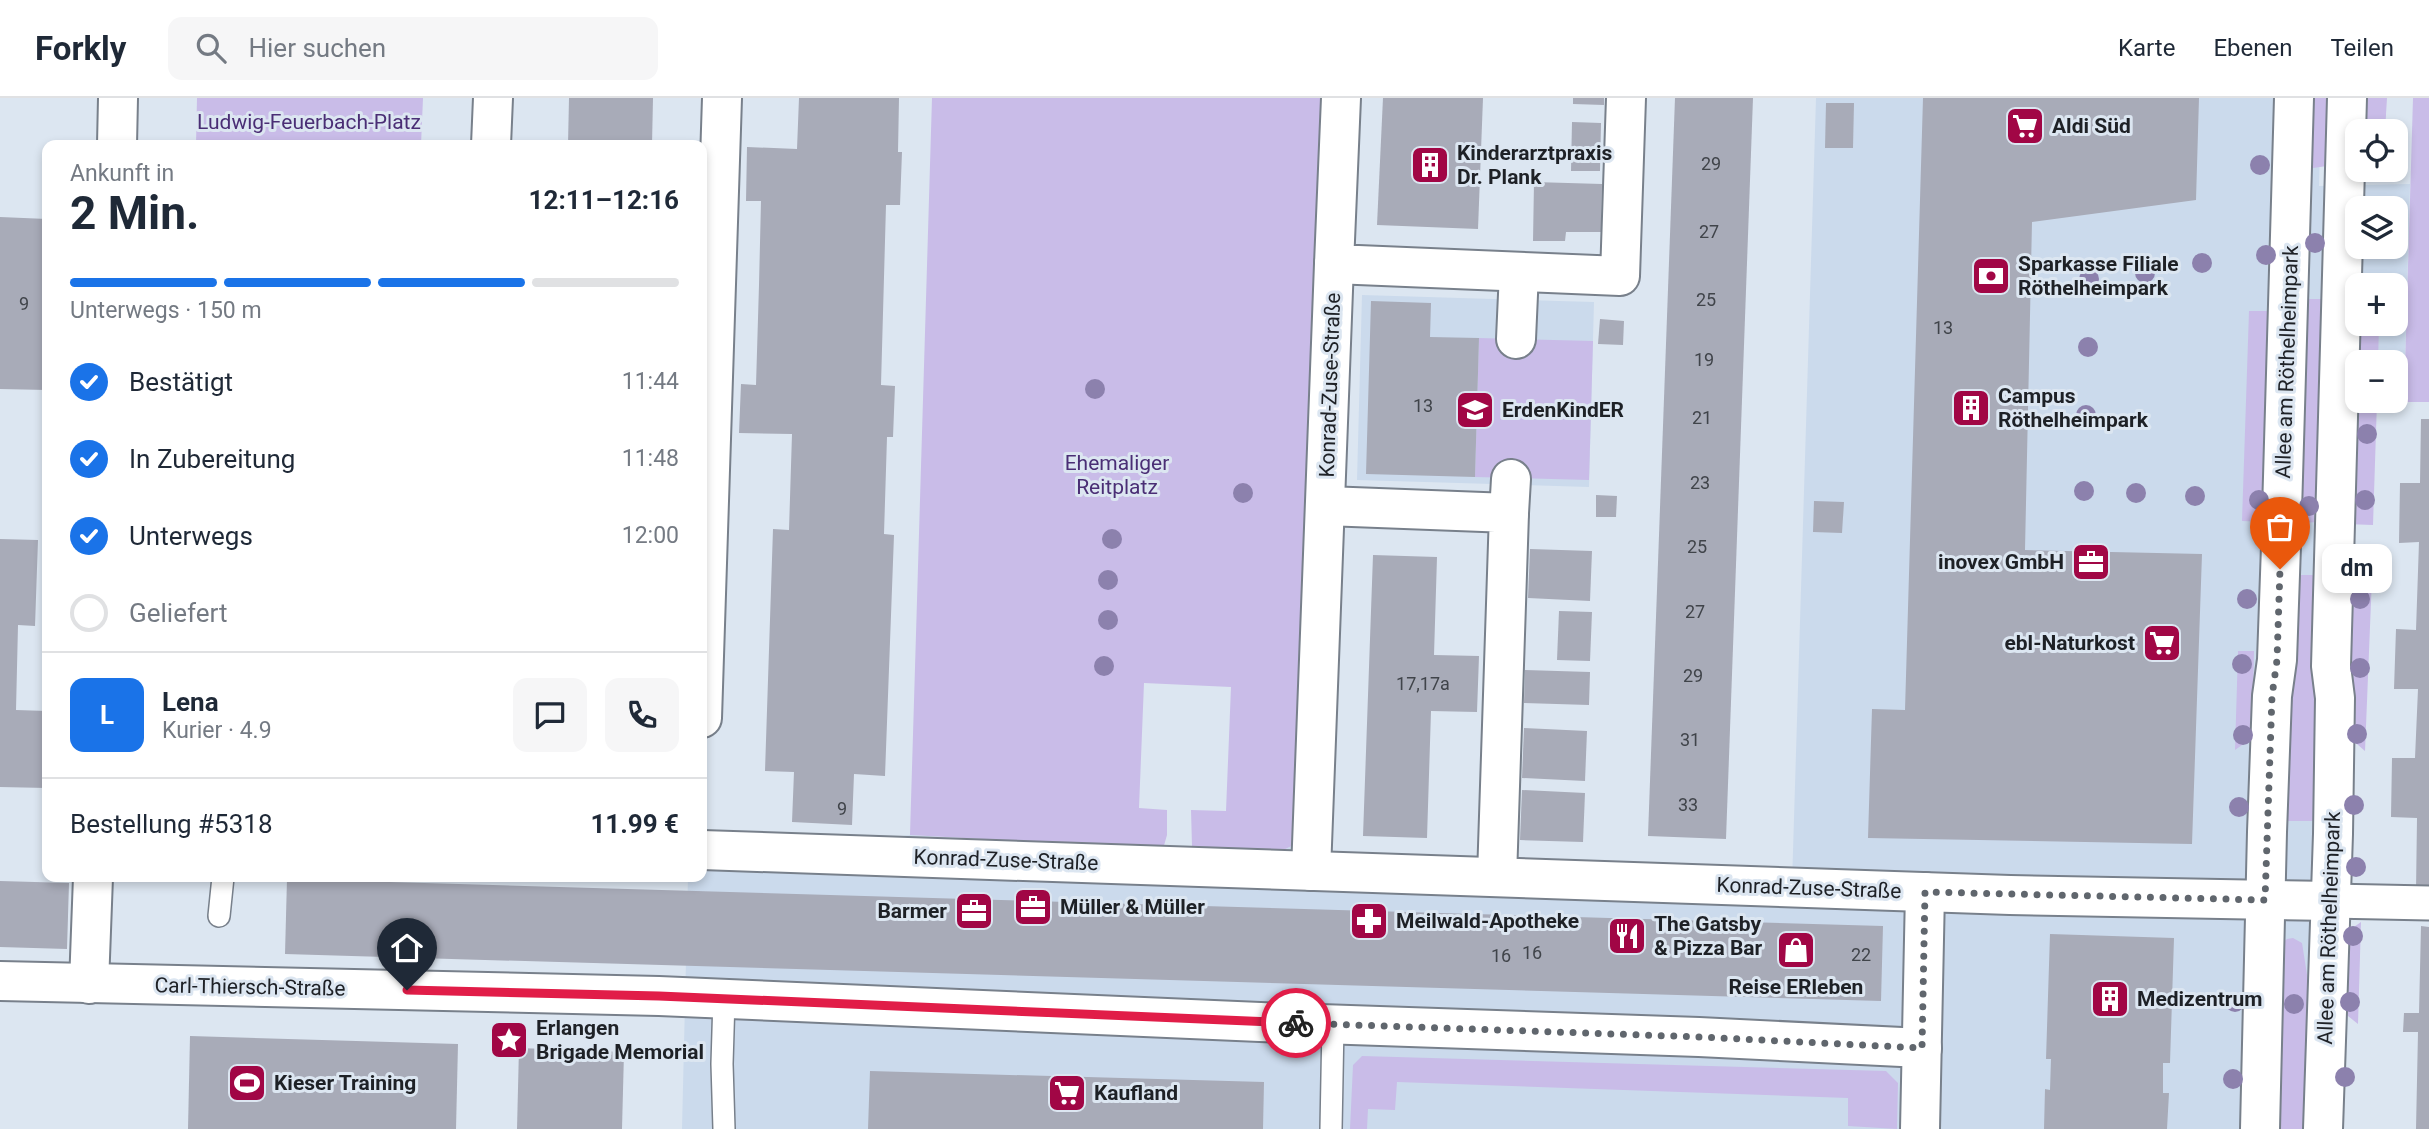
<!DOCTYPE html>
<html lang="de">
<head>
<meta charset="utf-8">
<style>
  :root { --surface:#fff; --page:#f6f6f7; --text:#1f2937; --muted:#747a83; --line:#e0e1e3; --accent:#1a73e8 }
  body { margin:0; font-family:Roboto,sans-serif; background:var(--page); color:var(--text); height:100vh; display:flex; flex-direction:column; font-size:26px; white-space:nowrap }
  * { box-sizing:border-box; margin:0 }
  p { font-size:23px; color:var(--muted) }
  .icon { flex:none; width:38px; height:38px; fill:none; stroke:currentColor; stroke-width:2; stroke-linecap:round; stroke-linejoin:round }
  .map { position:relative; flex:1; overflow:hidden }
  .sheet { position:absolute; left:42px; top:42px; width:665px; height:742px; display:flex; flex-direction:column; background:var(--surface); border-radius:14px; box-shadow:0 4px 10px #0003 }
  .sheet>* { flex:none }
  .buttons { position:absolute; left:2345px; top:21px; display:grid; gap:14px }
  .buttons a { display:grid; place-items:center; width:63px; height:63px; border-radius:14px; background:var(--surface); box-shadow:0 4px 10px #0003; font-size:35px }
  .pin { position:absolute; display:grid; place-items:center; width:60px; height:60px; color:#fff; margin:-72px -30px; border-radius:50% 50% 50% 0; rotate:-45deg; box-shadow:0 0 7px #0007 }
  .pin .icon { rotate:45deg }
  .courier { position:absolute; display:grid; place-items:center; width:70px; height:70px; margin:-35px; border:5px solid #e11d48; border-radius:50%; background:#fff; color:#222; box-shadow:0 2px 9px #0007 }
  .bubble { position:absolute; height:49px; border-radius:14px; background:var(--surface); box-shadow:0 4px 10px #0003; font-size:23px; font-weight:700; line-height:49px; text-align:center }
  .overview em { font-style:normal; font-weight:700 }
  .overview div { display:flex; flex-direction:column-reverse }
  .overview { display:flex; align-items:center; justify-content:space-between; height:119px; padding:0 28px }
  h1 { font-size:46px; font-weight:700; line-height:52px }
  .bar { display:grid; grid-template-columns:repeat(4,1fr); gap:10px 7px; align-content:center; height:84px; padding:0 28px }
  .bar i { height:9px; border-radius:5px; background:var(--line) }
  .bar .active { background:var(--accent) }
  .bar p { grid-column:span 4 }
  .line { display:flex; align-items:center; gap:18px; padding:0 28px; border-top:2px solid var(--line) }
  .line div { flex:1 }
  .round { display:grid; place-items:center; flex:none; width:74px; height:74px; border-radius:14px; background:var(--page) }
  ol { padding:0 28px; list-style:none }
  li { display:flex; align-items:center; gap:21px; height:77px }
  li p { margin-inline-start:auto }
  li .icon { padding:7px; border-radius:50%; background:var(--accent); color:#fff; stroke-width:4 }
  li:last-child { color:var(--muted) }
  li i { width:38px; height:38px; border:4px solid var(--line); border-radius:50% }
  header { display:flex; align-items:center; gap:42px; box-sizing:border-box; height:98px; padding:0 35px; background:var(--surface); border-bottom:2px solid var(--line) }
  header strong { font-size:33px }
  nav { display:flex; gap:38px; margin-inline-start:auto; font-size:24px }
  .search { width:490px; height:63px; background:var(--page); display:flex; align-items:center; gap:18px; box-sizing:border-box; padding:0 24px; border-radius:14px; color:var(--muted); font-size:26px }
  .map>svg:first-child { display:block }
</style>
</head>
<body>
<header>
<strong>Forkly</strong>
<div class="search"><svg class="icon" aria-label="search" viewBox="0 0 24 24"><circle cx="10" cy="10" r="6"/><path d="M15 15l6 6"/></svg>Hier suchen</div>
<nav><a>Karte</a><a>Ebenen</a><a>Teilen</a></nav>
</header>
<div class="map">
<svg width="2429" height="1031" viewBox="0 0 2429 1031">
  <rect width="100%" height="100%" fill="#dce6f1"/>
  <g fill="#cbdaec" fill-rule="evenodd">
    <path d="M1816 0H2321L2319 88 2410 86 2404 304 2327 305 2304 1031H682L688 779H702V770L910 737 1163 751 1192 748 1279 754 1296 746 1310 770 1792 786ZM2357 110H2396V149H2357ZM2357 187H2396V226H2357ZM2357 264H2396V303H2357Z"/>
    <polygon points="1362,197 1594,204 1589,389 1357,382"/>
  </g>
  <g fill="#c9bce8">
    <polygon points="197,0 423,0 421,47 196,47"/>
    <polygon points="932,0 1324,0 1296,746 1279,754 1192,748 1191,712 1226,713 1231,589 1144,585 1139,710 1167,712 1167,737 1163,751 910,737"/>
    <polygon points="2308,0 2335,0 2334,67 2306,71"/>
    <polygon points="2358,0 2387,0 2385,33 2357,33"/>
    <polygon points="2413,0 2429,0 2429,304 2404,304"/>
    <polygon points="2300,201 2329,201 2323,424 2293,425"/>
    <polygon points="2249,213 2276,213 2269,424 2242,423"/>
    <polygon points="2357,226 2379,226 2378,264 2357,264 2357,303 2377,303 2373,427 2345,426"/>
    <polygon points="1479,240 1593,243 1589,382 1475,379"/>
    <polygon points="2293,477 2322,477 2314,723 2284,723"/>
    <polygon points="2343,479 2372,479 2365,653 2350,640 2352,576 2340,564"/>
    <polygon points="2238,553 2254,553 2252,640 2235,652"/>
    <polygon points="2361,824 2358,926 2343,914 2344,836"/>
    <polygon points="2293,840 2302,845 2308,883 2303,1031 2280,1031 2282,922 2280,863 2282,845 2287,841"/>
    <polygon points="1362,958 1886,973 1898,985 1897,1031 1848,1028 1848,1000 1397,984 1395,1012 1368,1011 1367,1031 1350,1031 1353,967"/>
  </g>
  <g fill="#a8abb8">
    <polygon points="569,0 653,0 652,47 568,47"/>
    <polygon points="799,0 899,0 898,54 902,54 900,107 886,107 881,287 895,288 893,339 887,339 884,436 894,437 885,678 854,676 852,727 792,724 794,674 765,673 773,431 789,432 792,336 739,335 741,286 756,287 759,187 761,103 746,103 747,49 797,51"/>
    <polygon points="1383,0 1483,0 1478,131 1377,127"/>
    <polygon points="1573,0 1604,0 1604,7 1573,6"/>
    <polygon points="1675,0 1753,0 1726,741 1648,738"/>
    <polygon points="1923,0 2199,0 2196,102 2032,124 2025,452 2202,456 2192,746 1868,740 1872,611 1905,612"/>
    <polygon points="1826,5 1854,5 1853,50 1825,50"/>
    <polygon points="1572,24 1601,25 1600,73 1571,73"/>
    <polygon points="1534,84 1602,86 1601,134 1566,134 1565,143 1533,143"/>
    <polygon points="0,119 47,121 47,292 0,291"/>
    <polygon points="1371,203 1431,205 1430,239 1479,240 1475,379 1366,376"/>
    <polygon points="1600,221 1624,223 1623,247 1598,246"/>
    <polygon points="2421,321 2429,321 2429,793 2416,793 2417,720 2391,719 2392,660 2415,660 2418,591 2394,591 2396,531 2416,532 2419,444 2399,445 2400,385 2420,385"/>
    <polygon points="1596,397 1617,398 1616,419 1596,419"/>
    <polygon points="1814,403 1844,404 1842,435 1813,434"/>
    <polygon points="0,441 38,442 35,528 18,527 16,612 47,613 47,690 0,689"/>
    <polygon points="1530,451 1592,453 1590,503 1528,500"/>
    <polygon points="1373,457 1437,459 1434,557 1479,558 1477,614 1431,613 1427,740 1363,738"/>
    <polygon points="1559,513 1592,514 1590,563 1557,562"/>
    <polygon points="1525,572 1590,574 1589,607 1524,605"/>
    <polygon points="1524,630 1587,633 1585,683 1522,680"/>
    <polygon points="1522,692 1585,695 1583,744 1520,742"/>
    <polygon points="287,781 1883,828 1881,903 285,856"/>
    <polygon points="0,783 69,785 67,851 0,849"/>
    <polygon points="2421,828 2429,829 2429,1031 2416,1031 2418,934 2403,934 2404,915 2419,915"/>
    <polygon points="2050,836 2174,840 2170,965 2163,965 2163,995 2169,995 2167,1031 2044,1031 2045,991 2050,992 2051,961 2046,961"/>
    <polygon points="190,938 458,946 456,1031 188,1031"/>
    <polygon points="519,950 624,954 622,1031 517,1031"/>
    <polygon points="870,973 1264,984 1263,1031 868,1031"/>
  </g>
  <g fill="none" stroke-linecap="round" stroke-linejoin="round">
    <defs>
      <g id="service">
        <polyline points="219,818 223,779"/>
        <polyline points="724,1031 722,966 724,901"/>
        <polyline points="1331,1031 1333,926"/>
      </g>
      <polyline id="pedestrian" points="2331,803 2429,805"/>
      <g id="minor">
        <polyline points="1341,0 1334,166 1620,178 1626,0"/>
        <polyline points="117,47 118,0"/>
        <polyline points="491,47 493,0"/>
        <polyline points="1516,241 1519,174"/>
        <polyline points="1326,408 1509,415 1497,779"/>
        <polyline points="1509,415 1511,381"/>
        <polyline points="702,620 722,0"/>
        <polyline points="702,752 2010,797 2331,803"/>
        <polyline points="1311,773 1334,166"/>
        <polyline points="0,883 659,898 1260,924 1699,939 1922,950"/>
        <polyline points="89,886 93,779"/>
        <polyline points="1920,1031 1925,794"/>
      </g>
      <g id="tertiary">
        <polyline points="2260,1031 2267,734 2272,598 2277,562 2281,448 2294,0"/>
        <polyline points="2323,1031 2333,736 2335,600 2331,568 2347,0"/>
      </g>
    </defs>
    <use href="#service" stroke="#78808b" stroke-width="24"/>
    <use href="#pedestrian" stroke="#78808b" stroke-width="37"/>
    <use href="#minor" stroke="#78808b" stroke-width="42"/>
    <use href="#tertiary" stroke="#78808b" stroke-width="42"/>
    <use href="#service" stroke="#fff" stroke-width="21"/>
    <use href="#pedestrian" stroke="#fff" stroke-width="33"/>
    <use href="#minor" stroke="#fff" stroke-width="38"/>
    <use href="#tertiary" stroke="#fff" stroke-width="38"/>
  </g>
  <g fill="#8c81ad">
    <circle cx="2260" cy="67" r="10"/>
    <circle cx="2315" cy="145" r="10"/>
    <circle cx="2266" cy="157" r="10"/>
    <circle cx="2202" cy="165" r="10"/>
    <circle cx="2145" cy="175" r="10"/>
    <circle cx="2089" cy="181" r="10"/>
    <circle cx="2088" cy="249" r="10"/>
    <circle cx="1095" cy="291" r="10"/>
    <circle cx="2086" cy="317" r="10"/>
    <circle cx="2367" cy="336" r="10"/>
    <circle cx="2084" cy="393" r="10"/>
    <circle cx="1243" cy="395" r="10"/>
    <circle cx="2136" cy="395" r="10"/>
    <circle cx="2195" cy="398" r="10"/>
    <circle cx="2259" cy="402" r="10"/>
    <circle cx="2365" cy="402" r="10"/>
    <circle cx="2309" cy="408" r="10"/>
    <circle cx="1112" cy="441" r="10"/>
    <circle cx="1108" cy="482" r="10"/>
    <circle cx="2247" cy="501" r="10"/>
    <circle cx="2360" cy="501" r="10"/>
    <circle cx="1108" cy="522" r="10"/>
    <circle cx="2242" cy="566" r="10"/>
    <circle cx="1104" cy="568" r="10"/>
    <circle cx="2360" cy="570" r="10"/>
    <circle cx="2357" cy="636" r="10"/>
    <circle cx="2243" cy="637" r="10"/>
    <circle cx="2354" cy="707" r="10"/>
    <circle cx="2239" cy="709" r="10"/>
    <circle cx="2356" cy="769" r="10"/>
    <circle cx="2353" cy="838" r="10"/>
    <circle cx="2235" cy="904" r="10"/>
    <circle cx="2350" cy="904" r="10"/>
    <circle cx="2294" cy="906" r="10"/>
    <circle cx="2345" cy="979" r="10"/>
    <circle cx="2233" cy="981" r="10"/>
  </g>
  <g fill="none" stroke-linecap="round" stroke-linejoin="round">
    <polyline stroke="#60666d" stroke-width="7" stroke-dasharray="0 12.6" points="1296,925 1699,939 1922,950 1925,794 2265,802 2272,598 2277,562 2280,471"/>
    <polyline stroke="#e11d48" stroke-width="9" points="407,892 659,898 1296,925"/>
  </g>
  <defs>
    <symbol id="supermarket-square" viewBox="-11 -11 22 22"><rect x="-9" y="-9" width="18" height="18" rx="4" fill="#a10645" stroke="#dce6f1"/><path d="M-6-5.5h2.5l.6 2H6L4.5 2H-2.5L-4.4-4H-6ZM-1.5 3.2a1.3 1.3 0 1 0 .1 0ZM3 3.2a1.3 1.3 0 1 0 .1 0Z" fill="#fff"/></symbol>
    <symbol id="building-square" viewBox="-11 -11 22 22"><rect x="-9" y="-9" width="18" height="18" rx="4" fill="#a10645" stroke="#dce6f1"/><path d="M-4-6H4V6H1V3H-1V6H-4ZM-2.5-4.3h1.7v1.8h-1.7ZM.8-4.3h1.7v1.8H.8ZM-2.5-1h1.7V.8h-1.7ZM.8-1h1.7V.8H.8Z" fill="#fff"/></symbol>
    <symbol id="bank-square" viewBox="-11 -11 22 22"><rect x="-9" y="-9" width="18" height="18" rx="4" fill="#a10645" stroke="#dce6f1"/><path d="M-6-4H6V4H-6ZM0-2.3a2.3 2.3 0 1 0 0 4.6a2.3 2.3 0 1 0 0-4.6Z" fill="#fff"/></symbol>
    <symbol id="school-square" viewBox="-11 -11 22 22"><rect x="-9" y="-9" width="18" height="18" rx="4" fill="#a10645" stroke="#dce6f1"/><path d="M0-5L7-2L0 1L-7-2ZM-4 1L0 2.5L4 1V4Q0 6-4 4Z" fill="#fff"/></symbol>
    <symbol id="office-square" viewBox="-11 -11 22 22"><rect x="-9" y="-9" width="18" height="18" rx="4" fill="#a10645" stroke="#dce6f1"/><path d="M-6-3h4V-5.5h4V-3h4V5H-6ZM-1-4.5V-3h2v-1.5ZM-6 0V1H6V0Z" fill="#fff"/></symbol>
    <symbol id="pharmacy-square" viewBox="-11 -11 22 22"><rect x="-9" y="-9" width="18" height="18" rx="4" fill="#a10645" stroke="#dce6f1"/><path d="M-2-6h4v4h4v4h-4v4h-4v-4h-4v-4h4Z" fill="#fff"/></symbol>
    <symbol id="restaurant-square" viewBox="-11 -11 22 22"><rect x="-9" y="-9" width="18" height="18" rx="4" fill="#a10645" stroke="#dce6f1"/><path d="M-5-6h1v4h1v-4h1v4h1v-4h1v5L-1.5 .5V6h-2V.5L-5-1ZM5-6V6H3V1.5H1.5Q1.5-4 5-6Z" fill="#fff"/></symbol>
    <symbol id="shop-square" viewBox="-11 -11 22 22"><rect x="-9" y="-9" width="18" height="18" rx="4" fill="#a10645" stroke="#dce6f1"/><path d="M-5-2.5h2.3a2.7 3.5 0 0 1 5.4 0H5L5.5 6h-11ZM-1.5-2.5h3a1.5 2.3 0 0 0-3 0Z" fill="#fff"/></symbol>
    <symbol id="sight-square" viewBox="-11 -11 22 22"><rect x="-9" y="-9" width="18" height="18" rx="4" fill="#a10645" stroke="#dce6f1"/><path d="M0-6L1.8-2.2L6-1.7L2.9 1.2L3.7 5.4L0 3.3L-3.7 5.4L-2.9 1.2L-6-1.7L-1.8-2.2Z" fill="#fff"/></symbol>
    <symbol id="stadium-square" viewBox="-11 -11 22 22"><rect x="-9" y="-9" width="18" height="18" rx="4" fill="#a10645" stroke="#dce6f1"/><path d="M0-5a6.5 5 0 1 0 0 10a6.5 5 0 1 0 0-10ZM-3.5-1.8h7v3.6h-7Z" fill="#fff"/></symbol>
  </defs>
  <g fill-rule="evenodd">
    <use href="#supermarket-square" x="2003" y="6" width="44" height="44"/>
    <use href="#building-square" x="1408" y="45" width="44" height="44"/>
    <use href="#bank-square" x="1969" y="156" width="44" height="44"/>
    <use href="#building-square" x="1949" y="288" width="44" height="44"/>
    <use href="#school-square" x="1453" y="290" width="44" height="44"/>
    <use href="#office-square" x="2069" y="442" width="44" height="44"/>
    <use href="#supermarket-square" x="2140" y="523" width="44" height="44"/>
    <use href="#office-square" x="1011" y="787" width="44" height="44"/>
    <use href="#office-square" x="952" y="791" width="44" height="44"/>
    <use href="#pharmacy-square" x="1347" y="801" width="44" height="44"/>
    <use href="#restaurant-square" x="1605" y="816" width="44" height="44"/>
    <use href="#shop-square" x="1774" y="830" width="44" height="44"/>
    <use href="#building-square" x="2088" y="879" width="44" height="44"/>
    <use href="#sight-square" x="487" y="920" width="44" height="44"/>
    <use href="#stadium-square" x="225" y="963" width="44" height="44"/>
    <use href="#supermarket-square" x="1045" y="973" width="44" height="44"/>
  </g>
  <g text-anchor="middle" stroke-width="6" stroke-linejoin="round" paint-order="stroke">
    <g font-size="18" fill="#40444a">
      <text x="1711" y="72">29</text>
      <text x="1709" y="140">27</text>
      <text x="1706" y="208">25</text>
      <text x="24" y="212">9</text>
      <text x="1943" y="236">13</text>
      <text x="1704" y="268">19</text>
      <text x="1423" y="314">13</text>
      <text x="1702" y="326">21</text>
      <text x="1700" y="391">23</text>
      <text x="1697" y="455">25</text>
      <text x="1695" y="520">27</text>
      <text x="1693" y="584">29</text>
      <text x="1423" y="592">17,17a</text>
      <text x="1690" y="648">31</text>
      <text x="1688" y="713">33</text>
      <text x="842" y="717">9</text>
      <text x="1532" y="861">16</text>
      <text x="1861" y="863">22</text>
      <text x="1501" y="864">16</text>
    </g>
    <g font-size="21" fill="#4a2e75" stroke="#dce6f1">
      <text x="309" y="31">Ludwig-Feuerbach-Platz</text>
      <text x="1117" y="372">Ehemaliger<tspan x="1117" dy="24">Reitplatz</tspan></text>
    </g>
    <g font-size="21" font-weight="bold" fill="#1e2126" stroke="#dce6f1" text-anchor="start">
      <text x="2052" y="35">Aldi Süd</text>
      <text x="1457" y="62">Kinderarztpraxis<tspan x="1457" dy="24">Dr. Plank</tspan></text>
      <text x="2018" y="173">Sparkasse Filiale<tspan x="2018" dy="24">Röthelheimpark</tspan></text>
      <text x="1998" y="305">Campus<tspan x="1998" dy="24">Röthelheimpark</tspan></text>
      <text x="1502" y="319">ErdenKindER</text>
      <text x="2064" y="471" text-anchor="end">inovex GmbH</text>
      <text x="2135" y="552" text-anchor="end">ebl-Naturkost</text>
      <text x="1060" y="816">Müller &amp; Müller</text>
      <text x="947" y="820" text-anchor="end">Barmer</text>
      <text x="1396" y="830">Meilwald-Apotheke</text>
      <text x="1654" y="833">The Gatsby<tspan x="1654" dy="24">&amp; Pizza Bar</tspan></text>
      <text x="1796" y="896" text-anchor="middle">Reise ERleben</text>
      <text x="2137" y="908">Medizentrum</text>
      <text x="536" y="937">Erlangen<tspan x="536" dy="24">Brigade Memorial</tspan></text>
      <text x="274" y="992">Kieser Training</text>
      <text x="1094" y="1002">Kaufland</text>
    </g>
    <g font-size="21" fill="#1e2126" stroke="#dce6f1">
      <text transform="translate(2287 264) rotate(-88)" y="7">Allee am Röthelheimpark</text>
      <text transform="translate(1330 287) rotate(-88)" y="7">Konrad-Zuse-Straße</text>
      <text transform="translate(1006 762) rotate(2)" y="7">Konrad-Zuse-Straße</text>
      <text transform="translate(1809 790) rotate(2)" y="7">Konrad-Zuse-Straße</text>
      <text transform="translate(2329 830) rotate(-88)" y="7">Allee am Röthelheimpark</text>
      <text transform="translate(250 889) rotate(1)" y="7">Carl-Thiersch-Straße</text>
    </g>
  </g>
</svg>
<div class="buttons">
<a><svg class="icon" aria-label="locate" viewBox="0 0 24 24"><circle cx="12" cy="12" r="6"/><path d="M12 2v4M12 18v4M2 12h4M18 12h4"/></svg></a>
<a><svg class="icon" aria-label="layers" viewBox="0 0 24 24"><path d="M12 4l9 5-9 5-9-5zM3 14l9 5 9-5"/></svg></a>
<a>+</a>
<a>−</a>
</div>
<div class="pin" style="left:2280px;top:471px;background:#ea580c"><svg class="icon" aria-label="bag" viewBox="0 0 24 24"><path d="M5 8h14l-1 12H6zM9 8a3 3 0 0 1 6 0"/></svg></div>
<div class="pin" style="left:407px;top:892px;background:#1f2937"><svg class="icon" aria-label="home" viewBox="0 0 24 24"><path d="M3 11l9-7 9 7M6 9v11h12V9"/></svg></div>
<div class="courier" style="left:1296px;top:925px"><svg class="icon" aria-label="bike" viewBox="0 0 24 24"><circle cx="6" cy="16" r="4"/><circle cx="18" cy="16" r="4"/><path d="M6 16l4-8h5l3 8M10 8l3 8H6M13 5h3"/></svg></div>
<div class="bubble" style="left:2322px;top:446px;width:70px">dm</div>
<section class="sheet">
<div class="overview"><div><h1>2 Min.</h1><p>Ankunft in</p></div><em>12:11–12:16</em></div>
<div class="bar"><i class="active"></i><i class="active"></i><i class="active"></i><i></i><p>Unterwegs · 150 m</p></div>
<ol>
<li><svg class="icon" aria-label="check" viewBox="0 0 24 24"><path d="M5 12l5 5 9-10"/></svg>Bestätigt<p>11:44</p></li>
<li><svg class="icon" aria-label="check" viewBox="0 0 24 24"><path d="M5 12l5 5 9-10"/></svg>In Zubereitung<p>11:48</p></li>
<li><svg class="icon" aria-label="check" viewBox="0 0 24 24"><path d="M5 12l5 5 9-10"/></svg>Unterwegs<p>12:00</p></li>
<li><i></i>Geliefert</li>
</ol>
<div class="line" style="height:126px"><b class="round" style="background:var(--accent);color:#fff">L</b><div><b>Lena</b><p>Kurier · 4.9</p></div><a class="round"><svg class="icon" aria-label="chat" viewBox="0 0 24 24"><path d="M4 5h16v11H9l-5 4z"/></svg></a><a class="round"><svg class="icon" aria-label="phone" viewBox="0 0 24 24"><path d="M5 4h4l2 5-3 2q2 4 5 5l2-3 5 2v4C11 20 4 13 5 4z"/></svg></a></div>
<div class="line" style="height:91px"><div>Bestellung #5318</div><b>11.99 €</b></div>
</section>
</div>
</body>
</html>
